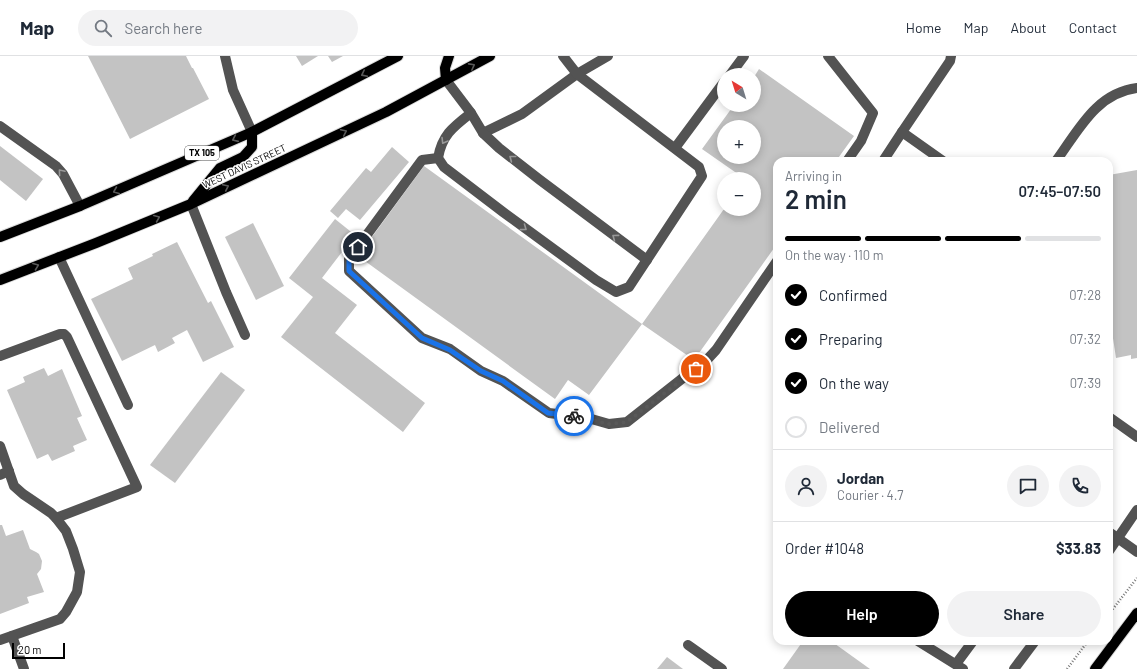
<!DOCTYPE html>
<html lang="en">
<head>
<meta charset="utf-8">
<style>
  :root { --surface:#fff; --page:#f2f2f3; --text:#1f2937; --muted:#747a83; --line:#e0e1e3; --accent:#000 }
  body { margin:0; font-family:Barlow,sans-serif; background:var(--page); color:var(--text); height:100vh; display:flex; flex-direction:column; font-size:15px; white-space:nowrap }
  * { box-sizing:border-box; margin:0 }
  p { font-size:13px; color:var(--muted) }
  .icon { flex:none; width:22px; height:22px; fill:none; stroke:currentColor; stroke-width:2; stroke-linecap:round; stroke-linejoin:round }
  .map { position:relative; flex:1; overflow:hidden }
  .side { position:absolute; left:773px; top:101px; width:340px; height:488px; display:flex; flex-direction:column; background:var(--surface); border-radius:12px; box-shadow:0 2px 10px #0003 }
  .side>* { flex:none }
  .needle { width:26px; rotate:322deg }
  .buttons { position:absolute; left:717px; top:12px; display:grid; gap:8px }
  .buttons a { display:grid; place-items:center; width:44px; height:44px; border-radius:50%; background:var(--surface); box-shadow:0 2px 10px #0003; font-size:20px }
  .scale { position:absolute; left:12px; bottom:10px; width:53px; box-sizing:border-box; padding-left:4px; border:2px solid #000; border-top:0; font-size:11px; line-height:14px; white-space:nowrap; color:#000; -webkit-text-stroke:3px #fff; paint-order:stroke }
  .pin { position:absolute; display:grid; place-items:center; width:34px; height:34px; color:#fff; margin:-17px; border:2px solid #fff; border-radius:50%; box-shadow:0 1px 4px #0007 }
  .courier { position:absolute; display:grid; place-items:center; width:40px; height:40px; margin:-20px; border:3px solid #1a73e8; border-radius:50%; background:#fff; color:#222; box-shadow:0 1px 5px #0007 }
  .headline em { font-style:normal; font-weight:600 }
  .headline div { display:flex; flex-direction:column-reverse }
  .headline { display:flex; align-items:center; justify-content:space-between; height:68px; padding:0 12px }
  h1 { font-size:26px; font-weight:600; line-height:30px }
  .bar { display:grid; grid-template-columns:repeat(4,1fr); gap:6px 4px; align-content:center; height:48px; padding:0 12px }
  .bar i { height:5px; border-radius:3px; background:var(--line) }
  .bar .on { background:var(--accent) }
  .bar p { grid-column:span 4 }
  .line { display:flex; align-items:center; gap:10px; padding:0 12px; border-top:1px solid var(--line) }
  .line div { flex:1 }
  .round { display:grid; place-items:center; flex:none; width:42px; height:42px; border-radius:21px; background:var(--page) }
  ol { padding:0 12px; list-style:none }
  li { display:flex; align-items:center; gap:12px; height:44px }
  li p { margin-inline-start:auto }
  li .icon { padding:4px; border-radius:50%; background:var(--accent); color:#fff; stroke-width:4 }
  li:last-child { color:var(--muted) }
  li i { width:22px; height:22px; border:2px solid var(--line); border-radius:50% }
  .button { display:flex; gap:8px; margin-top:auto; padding:8px 12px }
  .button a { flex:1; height:46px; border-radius:24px; background:var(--accent); color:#fff; font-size:16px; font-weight:600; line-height:46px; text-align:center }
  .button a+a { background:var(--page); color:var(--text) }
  header { display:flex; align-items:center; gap:24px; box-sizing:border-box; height:56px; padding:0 20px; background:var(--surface); border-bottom:1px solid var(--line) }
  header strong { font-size:19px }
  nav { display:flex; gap:22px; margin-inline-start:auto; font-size:14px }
  .search { width:280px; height:36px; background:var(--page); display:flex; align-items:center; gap:10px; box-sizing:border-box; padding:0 14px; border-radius:22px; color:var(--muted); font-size:15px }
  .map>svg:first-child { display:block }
</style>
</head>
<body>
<header>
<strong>Map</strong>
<div class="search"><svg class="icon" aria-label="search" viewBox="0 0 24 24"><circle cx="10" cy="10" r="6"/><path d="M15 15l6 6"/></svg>Search here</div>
<nav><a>Home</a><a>Map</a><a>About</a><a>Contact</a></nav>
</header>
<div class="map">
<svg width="1137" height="613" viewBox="0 0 1137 613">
  <rect width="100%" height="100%" fill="#fff"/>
  <g fill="#c3c3c3" fill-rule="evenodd">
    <polygon points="88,0 186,0 192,12 193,12 209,43 130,83"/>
    <polygon points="296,0 318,0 302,10"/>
    <polygon points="328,0 343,0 332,6"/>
    <path d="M759 13 854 80 836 105H777V188L694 304 642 268 724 153H754V123H745L702 93 734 49H754V21ZM724 71H754V101H724Z"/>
    <polygon points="0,90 43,123 26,145 0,124"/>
    <polygon points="392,91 409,106 360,164 346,153 338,162 330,155 366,112 371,116"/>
    <polygon points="424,110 642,268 589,339 568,324 555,343 358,200"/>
    <polygon points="1137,114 1137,302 1131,303 1131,299 1116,302 1111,269 1109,269 1109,119"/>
    <polygon points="335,163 355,179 322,222 357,249 335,277 425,347 403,376 281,281 313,241 289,222"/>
    <polygon points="253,167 284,230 256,244 225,181"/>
    <polygon points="177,186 208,247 211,245 234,291 203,306 187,274 172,282 175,287 158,296 155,289 122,305 91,243 133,223 128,212 153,200 152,198"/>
    <polygon points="44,312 48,320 62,313 82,360 77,362 87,384 73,390 75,395 52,405 48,398 37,403 7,334 25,326 23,321"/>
    <polygon points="221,316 245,334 175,427 150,409"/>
    <polygon points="0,469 2,469 6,480 23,474 30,493 36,496 39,498 42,505 41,513 37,518 44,536 27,541 29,547 0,558"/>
    <polygon points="803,585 831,585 870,613 783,613"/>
    <polygon points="667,601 683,613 657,613"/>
  </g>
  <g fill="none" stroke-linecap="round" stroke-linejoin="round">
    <defs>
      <g id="major">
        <polyline points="446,24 445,12 449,0"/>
        <polyline points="193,145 220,112 243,101 252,91 252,76"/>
        <polyline points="0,181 80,150 252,76 398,0"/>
        <polyline points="0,224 96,187 191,148 386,56 490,0"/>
        <polyline points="1095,613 1137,557"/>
      </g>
    </defs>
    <use href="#major" stroke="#dbdbdb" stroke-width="12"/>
    <g stroke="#757575" stroke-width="2.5" stroke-dasharray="1 2" stroke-linecap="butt">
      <polyline points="1109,558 1137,522"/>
      <polyline points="1067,613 1088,585"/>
    </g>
    <g stroke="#535353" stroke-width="10">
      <polyline points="225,0 233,34 252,76"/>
      <polyline points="828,0 873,57 861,85 847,105"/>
      <polyline points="730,19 744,0"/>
      <polyline points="446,24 471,57 483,77 522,58 577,18 608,0"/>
      <path d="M471 57C453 71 442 79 438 102L444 111 503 156 596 224 616 236 629 231 702 120 699 111 577 18 563 0"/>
      <polyline points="0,70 56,110 63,118 80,150"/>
      <polyline points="483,77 499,92 540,124 647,204"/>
      <polyline points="675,92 724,26"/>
      <polyline points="438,102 422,104 349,203 349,215 422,282 450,293 481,315 503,325 549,357 588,362 609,368 627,366 688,318 703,308 716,294 777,205"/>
      <polyline points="883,105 902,76"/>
      <polyline points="943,105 902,76 950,5 951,0"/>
      <path d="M1056 105C1078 75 1096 37 1137 32"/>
      <polyline points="191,148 226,236 245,279"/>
      <polyline points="59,201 128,349"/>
      <polyline points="0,300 60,278 64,278 67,281 137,431 56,462"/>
      <polyline points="1109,361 1137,381"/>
      <polyline points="0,390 14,430 23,438 51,457 56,462 66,475 73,493 80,516 77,536 66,556 60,563 0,584"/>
      <polyline points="0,419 9,415"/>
      <polyline points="1109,476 1137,496"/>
      <polyline points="1109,495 1137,454"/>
      <polyline points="12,580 24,613"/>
      <polyline points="918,585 963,613"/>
      <polyline points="688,589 722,613"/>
      <polyline points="956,608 973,585"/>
      <polyline points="1014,613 1035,585"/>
    </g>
    <use href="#major" stroke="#000" stroke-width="10"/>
  </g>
  <defs><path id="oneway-chevron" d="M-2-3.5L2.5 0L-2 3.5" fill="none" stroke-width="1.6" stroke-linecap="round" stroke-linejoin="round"/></defs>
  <g stroke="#595959">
    <use href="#oneway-chevron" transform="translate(472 10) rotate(-28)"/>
    <use href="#oneway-chevron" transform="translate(364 18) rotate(153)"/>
    <use href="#oneway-chevron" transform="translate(344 76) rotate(-25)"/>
    <use href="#oneway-chevron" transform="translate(235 83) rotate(156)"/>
    <use href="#oneway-chevron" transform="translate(226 131) rotate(-25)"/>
    <use href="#oneway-chevron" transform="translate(116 135) rotate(157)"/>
    <use href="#oneway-chevron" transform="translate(157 162) rotate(-23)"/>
    <use href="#oneway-chevron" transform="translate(36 210) rotate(-21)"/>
  </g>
  <g stroke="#989898">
    <use href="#oneway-chevron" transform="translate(444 85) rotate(121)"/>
    <use href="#oneway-chevron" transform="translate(512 102) rotate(-142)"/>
    <use href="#oneway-chevron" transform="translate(61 116) rotate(-130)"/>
    <use href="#oneway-chevron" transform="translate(524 172) rotate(36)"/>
    <use href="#oneway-chevron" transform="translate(615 181) rotate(-143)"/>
  </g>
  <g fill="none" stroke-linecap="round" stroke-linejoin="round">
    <polyline stroke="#595959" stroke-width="4" stroke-dasharray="0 7.2" points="574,360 609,368 627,366 696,313"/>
    <polyline stroke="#1a73e8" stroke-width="5" points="358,191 349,204 349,215 422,282 450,294 481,315 503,325 548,357 574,360"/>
  </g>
  <g text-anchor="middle" stroke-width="3" stroke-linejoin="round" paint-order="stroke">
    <rect fill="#fff" stroke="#4c4c4c" stroke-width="1" x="185" y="90" width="34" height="14" rx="3"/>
    <g font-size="9" font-weight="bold" fill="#000">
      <text x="202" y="100">TX 105</text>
    </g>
    <g font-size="10" fill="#000" stroke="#fff">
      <text transform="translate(244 110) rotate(-25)" y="4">WEST DAVIS STREET</text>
    </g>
  </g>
</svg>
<div class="buttons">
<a><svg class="needle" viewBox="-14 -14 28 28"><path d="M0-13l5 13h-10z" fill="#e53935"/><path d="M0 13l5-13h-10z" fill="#747a83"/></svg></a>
<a>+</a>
<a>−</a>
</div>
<div class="scale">20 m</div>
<div class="pin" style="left:696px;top:313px;background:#ea580c"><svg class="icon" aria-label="bag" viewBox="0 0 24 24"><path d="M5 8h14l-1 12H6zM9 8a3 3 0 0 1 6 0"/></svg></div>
<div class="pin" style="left:358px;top:191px;background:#1f2937"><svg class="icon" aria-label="home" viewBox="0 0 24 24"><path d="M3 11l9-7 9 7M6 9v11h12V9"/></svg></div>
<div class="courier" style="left:574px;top:360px"><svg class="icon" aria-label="bike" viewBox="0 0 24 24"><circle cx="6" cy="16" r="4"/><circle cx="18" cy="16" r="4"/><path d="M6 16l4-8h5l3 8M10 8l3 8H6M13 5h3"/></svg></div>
<section class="side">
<div class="headline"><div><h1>2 min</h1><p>Arriving in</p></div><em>07:45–07:50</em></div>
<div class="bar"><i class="on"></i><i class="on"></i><i class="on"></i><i></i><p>On the way · 110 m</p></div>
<ol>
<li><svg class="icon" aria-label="check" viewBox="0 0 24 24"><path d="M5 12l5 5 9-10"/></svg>Confirmed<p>07:28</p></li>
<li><svg class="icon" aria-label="check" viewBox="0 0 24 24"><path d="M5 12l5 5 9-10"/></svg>Preparing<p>07:32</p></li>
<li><svg class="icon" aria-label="check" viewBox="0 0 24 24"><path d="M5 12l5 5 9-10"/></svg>On the way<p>07:39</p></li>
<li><i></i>Delivered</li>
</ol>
<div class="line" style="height:72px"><a class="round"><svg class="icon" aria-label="person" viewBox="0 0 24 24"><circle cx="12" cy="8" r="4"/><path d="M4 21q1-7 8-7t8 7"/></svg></a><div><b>Jordan</b><p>Courier · 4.7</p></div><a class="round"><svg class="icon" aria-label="chat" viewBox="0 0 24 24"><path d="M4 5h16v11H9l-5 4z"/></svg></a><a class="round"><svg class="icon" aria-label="phone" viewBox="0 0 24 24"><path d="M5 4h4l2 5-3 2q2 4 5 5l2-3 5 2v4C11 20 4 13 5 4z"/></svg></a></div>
<div class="line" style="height:52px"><div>Order #1048</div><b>$33.83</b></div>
<div class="button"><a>Help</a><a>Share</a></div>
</section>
</div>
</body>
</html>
